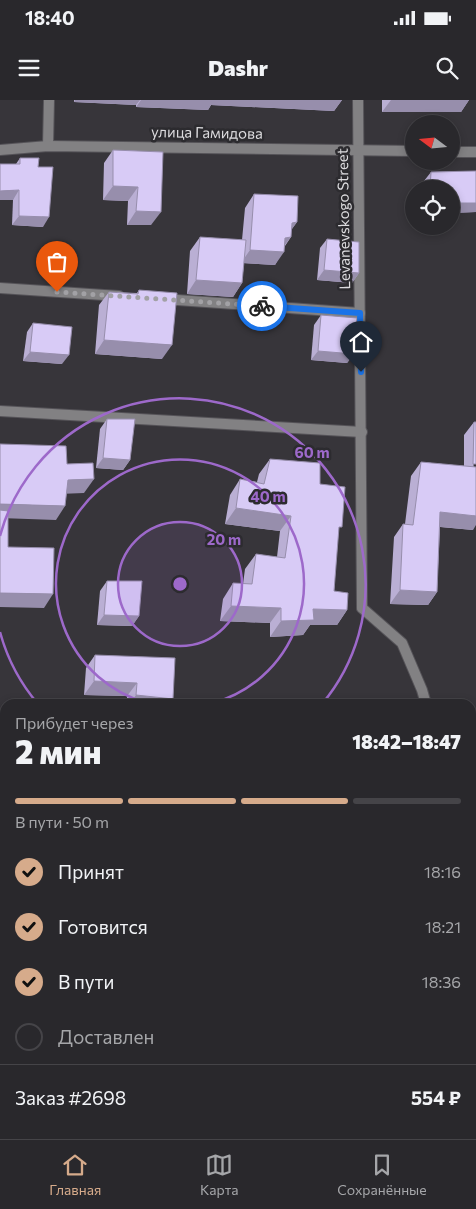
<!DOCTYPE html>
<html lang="ru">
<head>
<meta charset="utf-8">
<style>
  :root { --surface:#29282c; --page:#313034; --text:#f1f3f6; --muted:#a5a6a9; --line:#454448; --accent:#d6ab8b }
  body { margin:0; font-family:Commissioner,sans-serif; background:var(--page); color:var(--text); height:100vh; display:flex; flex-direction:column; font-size:19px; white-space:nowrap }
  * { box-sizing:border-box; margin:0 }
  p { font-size:16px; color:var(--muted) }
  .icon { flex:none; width:28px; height:28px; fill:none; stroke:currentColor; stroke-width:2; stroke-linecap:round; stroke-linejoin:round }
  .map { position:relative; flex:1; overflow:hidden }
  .drawer { position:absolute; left:0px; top:599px; width:476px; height:441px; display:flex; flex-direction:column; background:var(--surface); border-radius:15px 15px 0 0; box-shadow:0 2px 8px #0003,0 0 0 1px var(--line) }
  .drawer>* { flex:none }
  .needle { width:32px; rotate:286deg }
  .controls { position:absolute; left:405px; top:15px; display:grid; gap:10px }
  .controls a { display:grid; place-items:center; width:55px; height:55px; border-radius:50%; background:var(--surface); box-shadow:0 2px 8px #0003,0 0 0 1px var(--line); font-size:25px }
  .pin { position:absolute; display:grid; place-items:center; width:42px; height:42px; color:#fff; margin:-51px -21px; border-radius:50% 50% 50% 0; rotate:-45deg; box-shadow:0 0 5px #0007 }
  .pin .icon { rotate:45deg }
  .courier { position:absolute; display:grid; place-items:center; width:50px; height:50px; margin:-25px; border:4px solid #1a73e8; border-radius:50%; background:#fff; color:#222; box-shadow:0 1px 6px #0007 }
  .overview em { font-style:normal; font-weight:800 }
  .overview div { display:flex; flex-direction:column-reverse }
  .overview { display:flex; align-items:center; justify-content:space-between; height:85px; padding:0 15px }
  h1 { font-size:32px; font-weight:800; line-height:38px }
  .bar { display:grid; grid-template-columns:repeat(4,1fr); gap:8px 5px; align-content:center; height:60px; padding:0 15px }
  .bar i { height:6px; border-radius:4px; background:var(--line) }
  .bar .selected { background:var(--accent) }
  .bar p { grid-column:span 4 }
  .line { display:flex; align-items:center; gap:12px; padding:0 15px; border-top:1px solid var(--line) }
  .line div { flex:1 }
  ol { padding:0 15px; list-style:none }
  li { display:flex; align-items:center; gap:15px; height:55px }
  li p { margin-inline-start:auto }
  li .icon { padding:5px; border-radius:50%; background:var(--accent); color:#111; stroke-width:4 }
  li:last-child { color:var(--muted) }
  li i { width:28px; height:28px; border:2px solid var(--line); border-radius:50% }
  .status { display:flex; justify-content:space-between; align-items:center; height:35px; padding:0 25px; background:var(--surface); direction:ltr }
  .status svg { height:14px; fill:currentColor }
  header { display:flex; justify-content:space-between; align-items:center; height:65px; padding:0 15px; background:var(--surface); font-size:22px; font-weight:800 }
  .dock { display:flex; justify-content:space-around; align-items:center; height:70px; border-top:1px solid var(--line); background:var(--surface); font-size:14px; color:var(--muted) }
  .dock a { display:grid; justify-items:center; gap:2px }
  .dock .selected { color:var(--accent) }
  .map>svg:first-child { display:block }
</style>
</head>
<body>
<div class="status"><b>18:40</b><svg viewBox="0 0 49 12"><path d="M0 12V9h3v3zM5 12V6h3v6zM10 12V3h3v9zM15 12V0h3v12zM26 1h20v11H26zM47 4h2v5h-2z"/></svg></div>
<header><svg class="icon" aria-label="menu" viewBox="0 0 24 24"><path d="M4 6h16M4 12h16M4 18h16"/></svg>Dashr<svg class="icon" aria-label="search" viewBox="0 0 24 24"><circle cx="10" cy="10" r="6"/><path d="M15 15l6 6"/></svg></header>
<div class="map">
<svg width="476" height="1039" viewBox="0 0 476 1039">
  <rect width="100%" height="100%" fill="#37353a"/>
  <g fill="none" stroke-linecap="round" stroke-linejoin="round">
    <defs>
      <g id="lane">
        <polyline points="362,508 402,543 422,590 426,604"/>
        <polyline points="471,710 474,713 471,729"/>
        <polyline points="0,848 5,870 0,964 5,999"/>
        <polyline points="10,1035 10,1039"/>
        <polyline points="112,1039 122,1035"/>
      </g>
      <g id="street">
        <polyline points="358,0 362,508"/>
        <polyline points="48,46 49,0"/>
        <polyline points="0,50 48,46 414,51"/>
        <polyline points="451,52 476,52"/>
        <polyline points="0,188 119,196"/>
        <polyline points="163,199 360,213"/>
        <polyline points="0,311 362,332"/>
      </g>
    </defs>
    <use href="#lane" stroke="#555358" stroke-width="12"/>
    <use href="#street" stroke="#555358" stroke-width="12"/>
    <use href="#lane" stroke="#828183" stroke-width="10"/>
    <use href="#street" stroke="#828183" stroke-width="10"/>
  </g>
  <g fill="#baafd4">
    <polygon points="74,0 342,0 334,11 211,5 208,10 136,7 136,5 74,2"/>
    <polygon points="382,0 469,0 461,12 382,12"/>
    <polygon points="113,50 163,52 151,125 127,125 128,101 103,100 104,63"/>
    <polygon points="20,58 38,67 43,127 12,125 13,100 16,64"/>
    <polygon points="476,71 476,112 451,113 451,89 424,89 424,81 431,72"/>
    <polygon points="254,94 297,122 291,130 291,137 285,146 275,165 244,163 242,183 233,197 187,194 190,151 200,137 242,140 245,108"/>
    <polygon points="327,139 359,173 352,183 317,180 320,148"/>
    <polygon points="139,190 162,259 95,254 99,205 109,192 137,193"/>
    <polygon points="321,215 354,254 347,263 311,260 314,225"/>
    <polygon points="33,223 62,264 23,261 27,232"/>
    <polygon points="107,319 130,360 123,370 96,368 100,329"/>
    <polygon points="474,322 473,430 440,427 437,492 428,505 390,504 394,437 403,424 405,424 411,376 421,362 464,366 464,335"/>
    <polygon points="270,359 320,384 338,433 334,491 347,510 337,525 310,525 303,535 270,537 270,523 220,521 223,499 233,483 243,484 245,469 256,454 277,457 280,431 225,424 230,395 240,379 257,382 259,374"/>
    <polygon points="107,481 139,516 132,526 97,525 100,491"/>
    <polygon points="95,555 173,599 169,604 127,604 127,596 84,595 86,568"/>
    <polygon points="5,720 5,789 0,791 0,721"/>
  </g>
  <g fill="#978eac">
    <polygon points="75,0 140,0 136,5 74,2"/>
    <polygon points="141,0 342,0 334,11 211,5 208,10 136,7"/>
    <polygon points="391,0 469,0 461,12 382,12"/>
    <polygon points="113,86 138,87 128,101 103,100"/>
    <polygon points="19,90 13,100 0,100 0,91"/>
    <polygon points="451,103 476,103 476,112 451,113"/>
    <polygon points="136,111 161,112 151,125 127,125"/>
    <polygon points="19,116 49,117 43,127 12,125"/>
    <polygon points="297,122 287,136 292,123"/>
    <polygon points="291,137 281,150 284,152 275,165 241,163 250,150 285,138"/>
    <polygon points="324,170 359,173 352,183 317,180"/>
    <polygon points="196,180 242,183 233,197 187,194"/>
    <polygon points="104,240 172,245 162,259 95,254"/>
    <polygon points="318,251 354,254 347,263 311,260"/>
    <polygon points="30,252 69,255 62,264 23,261"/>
    <polygon points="103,358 130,360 123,370 96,368"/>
    <polygon points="94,379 84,393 59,394 68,380"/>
    <polygon points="0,404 65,406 56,420 0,418"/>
    <polygon points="236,408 291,416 280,431 225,424"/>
    <polygon points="440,412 476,416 476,425 473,430 431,426"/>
    <polygon points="400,490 437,492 428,505 390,504"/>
    <polygon points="0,493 53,494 44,508 0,507"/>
    <polygon points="231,506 281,508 270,523 220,521"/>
    <polygon points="313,509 347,510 337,525 310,525 303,535 270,537 281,521"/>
    <polygon points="104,515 139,516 132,526 97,525"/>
    <polygon points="94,581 137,583 127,596 84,595"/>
    <polygon points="136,595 173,599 169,604 130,604"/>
    <polygon points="5,779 5,789 0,791 0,783 2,780"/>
  </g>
  <g fill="#d8cbf6" stroke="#978eac">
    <polygon points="113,50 163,52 161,112 136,111 138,87 113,86"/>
    <polygon points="20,58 39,58 38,67 53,67 49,117 19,116 19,90 0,91 0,64 20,64"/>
    <polygon points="476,71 476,103 451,103 451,89 430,89 431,72"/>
    <polygon points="254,94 298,96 297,122 292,123 291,137 285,138 284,152 250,150"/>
    <polygon points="200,137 246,140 242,183 196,180"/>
    <polygon points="327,139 359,142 359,173 324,170"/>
    <polygon points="139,190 177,193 172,245 104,240 109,192 138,194"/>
    <polygon points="321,215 357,218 354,254 318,251"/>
    <polygon points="33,223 72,227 69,255 30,252"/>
    <polygon points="107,319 135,319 130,360 103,358"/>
    <polygon points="474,322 476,322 476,364 473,364"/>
    <polygon points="0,344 66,346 67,364 93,363 94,379 68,380 65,406 0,404"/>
    <polygon points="270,359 320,363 320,384 345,387 342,427 339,427 334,491 348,493 347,510 313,509 314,520 281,521 281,508 231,506 233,483 252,484 256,454 285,458 291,416 236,408 240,379 264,384"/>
    <polygon points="421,362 476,367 476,416 440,412 437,492 400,490 403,424 413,425"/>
    <polygon points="0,410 8,411 8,447 54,448 53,494 0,493"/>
    <polygon points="107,481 142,481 139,516 104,515"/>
    <polygon points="95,555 175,558 173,599 136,595 137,583 94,581"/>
    <polygon points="5,720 5,779 2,780 0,771 0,721"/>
  </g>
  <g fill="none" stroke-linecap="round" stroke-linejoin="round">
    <polyline stroke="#a2a1a5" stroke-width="5" stroke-dasharray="0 9" points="57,192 262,206"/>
    <polyline stroke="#1a73e8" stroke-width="6" points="262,206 360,213 361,272"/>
  </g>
  <circle cx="180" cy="484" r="62" fill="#9d69ca" fill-opacity=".12"/>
  <g fill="none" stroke="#9d69ca" stroke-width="2.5">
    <circle cx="180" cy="484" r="62"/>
    <path d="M147 603A124 124 0 1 1 213 603"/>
    <path d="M38 604A186 186 0 0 1 0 532M0 436A186 186 0 1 1 322 604"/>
  </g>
  <g text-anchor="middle" stroke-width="5" stroke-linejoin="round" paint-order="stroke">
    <g font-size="15" fill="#dcdbde" stroke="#2c2b2f">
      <text transform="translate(207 33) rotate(1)" y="5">улица Гамидова</text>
      <text transform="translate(344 119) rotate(-91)" y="5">Levanevskogo Street</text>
    </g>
  </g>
  <circle cx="180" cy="484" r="8" fill="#9d69ca" stroke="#2c2b2f" stroke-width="2.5"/>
  <g font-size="15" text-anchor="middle" font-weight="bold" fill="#9d69ca" stroke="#2c2b2f" stroke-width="5" stroke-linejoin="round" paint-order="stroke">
    <text x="312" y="358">60 m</text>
    <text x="268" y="402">40 m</text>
    <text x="224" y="445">20 m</text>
  </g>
</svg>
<div class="controls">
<a><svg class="needle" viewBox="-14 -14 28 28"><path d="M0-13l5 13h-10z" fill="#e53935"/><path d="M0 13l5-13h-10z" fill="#a5a6a9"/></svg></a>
<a><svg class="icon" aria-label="locate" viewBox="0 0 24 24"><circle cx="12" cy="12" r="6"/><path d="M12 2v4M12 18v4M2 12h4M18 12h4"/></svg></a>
</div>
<div class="pin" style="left:57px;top:192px;background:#ea580c"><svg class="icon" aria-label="bag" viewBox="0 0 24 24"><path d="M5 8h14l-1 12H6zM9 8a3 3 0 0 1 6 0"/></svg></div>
<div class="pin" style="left:361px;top:272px;background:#1f2937"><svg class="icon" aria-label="home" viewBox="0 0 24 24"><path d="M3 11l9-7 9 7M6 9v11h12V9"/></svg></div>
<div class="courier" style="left:262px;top:206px"><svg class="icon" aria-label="bike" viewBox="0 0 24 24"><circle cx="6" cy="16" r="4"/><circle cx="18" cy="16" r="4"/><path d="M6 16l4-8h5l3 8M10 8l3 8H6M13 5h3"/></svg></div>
<section class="drawer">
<div class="overview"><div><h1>2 мин</h1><p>Прибудет через</p></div><em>18:42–18:47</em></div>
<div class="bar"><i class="selected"></i><i class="selected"></i><i class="selected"></i><i></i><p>В пути · 50 m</p></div>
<ol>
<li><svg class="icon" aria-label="check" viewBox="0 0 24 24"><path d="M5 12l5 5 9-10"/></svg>Принят<p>18:16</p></li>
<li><svg class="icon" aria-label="check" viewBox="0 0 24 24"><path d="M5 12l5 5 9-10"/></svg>Готовится<p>18:21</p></li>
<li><svg class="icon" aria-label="check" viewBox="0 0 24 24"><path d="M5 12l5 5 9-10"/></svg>В пути<p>18:36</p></li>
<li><i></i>Доставлен</li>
</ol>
<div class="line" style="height:65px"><div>Заказ #2698</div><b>554 ₽</b></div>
</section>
</div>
<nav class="dock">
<a class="selected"><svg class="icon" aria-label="home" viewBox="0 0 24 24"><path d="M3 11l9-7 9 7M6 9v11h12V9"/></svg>Главная</a>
<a><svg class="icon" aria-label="map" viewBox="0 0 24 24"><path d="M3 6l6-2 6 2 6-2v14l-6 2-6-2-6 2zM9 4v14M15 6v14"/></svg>Карта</a>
<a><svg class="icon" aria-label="saved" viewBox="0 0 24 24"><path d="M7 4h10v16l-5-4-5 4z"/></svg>Сохранённые</a>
</nav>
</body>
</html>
